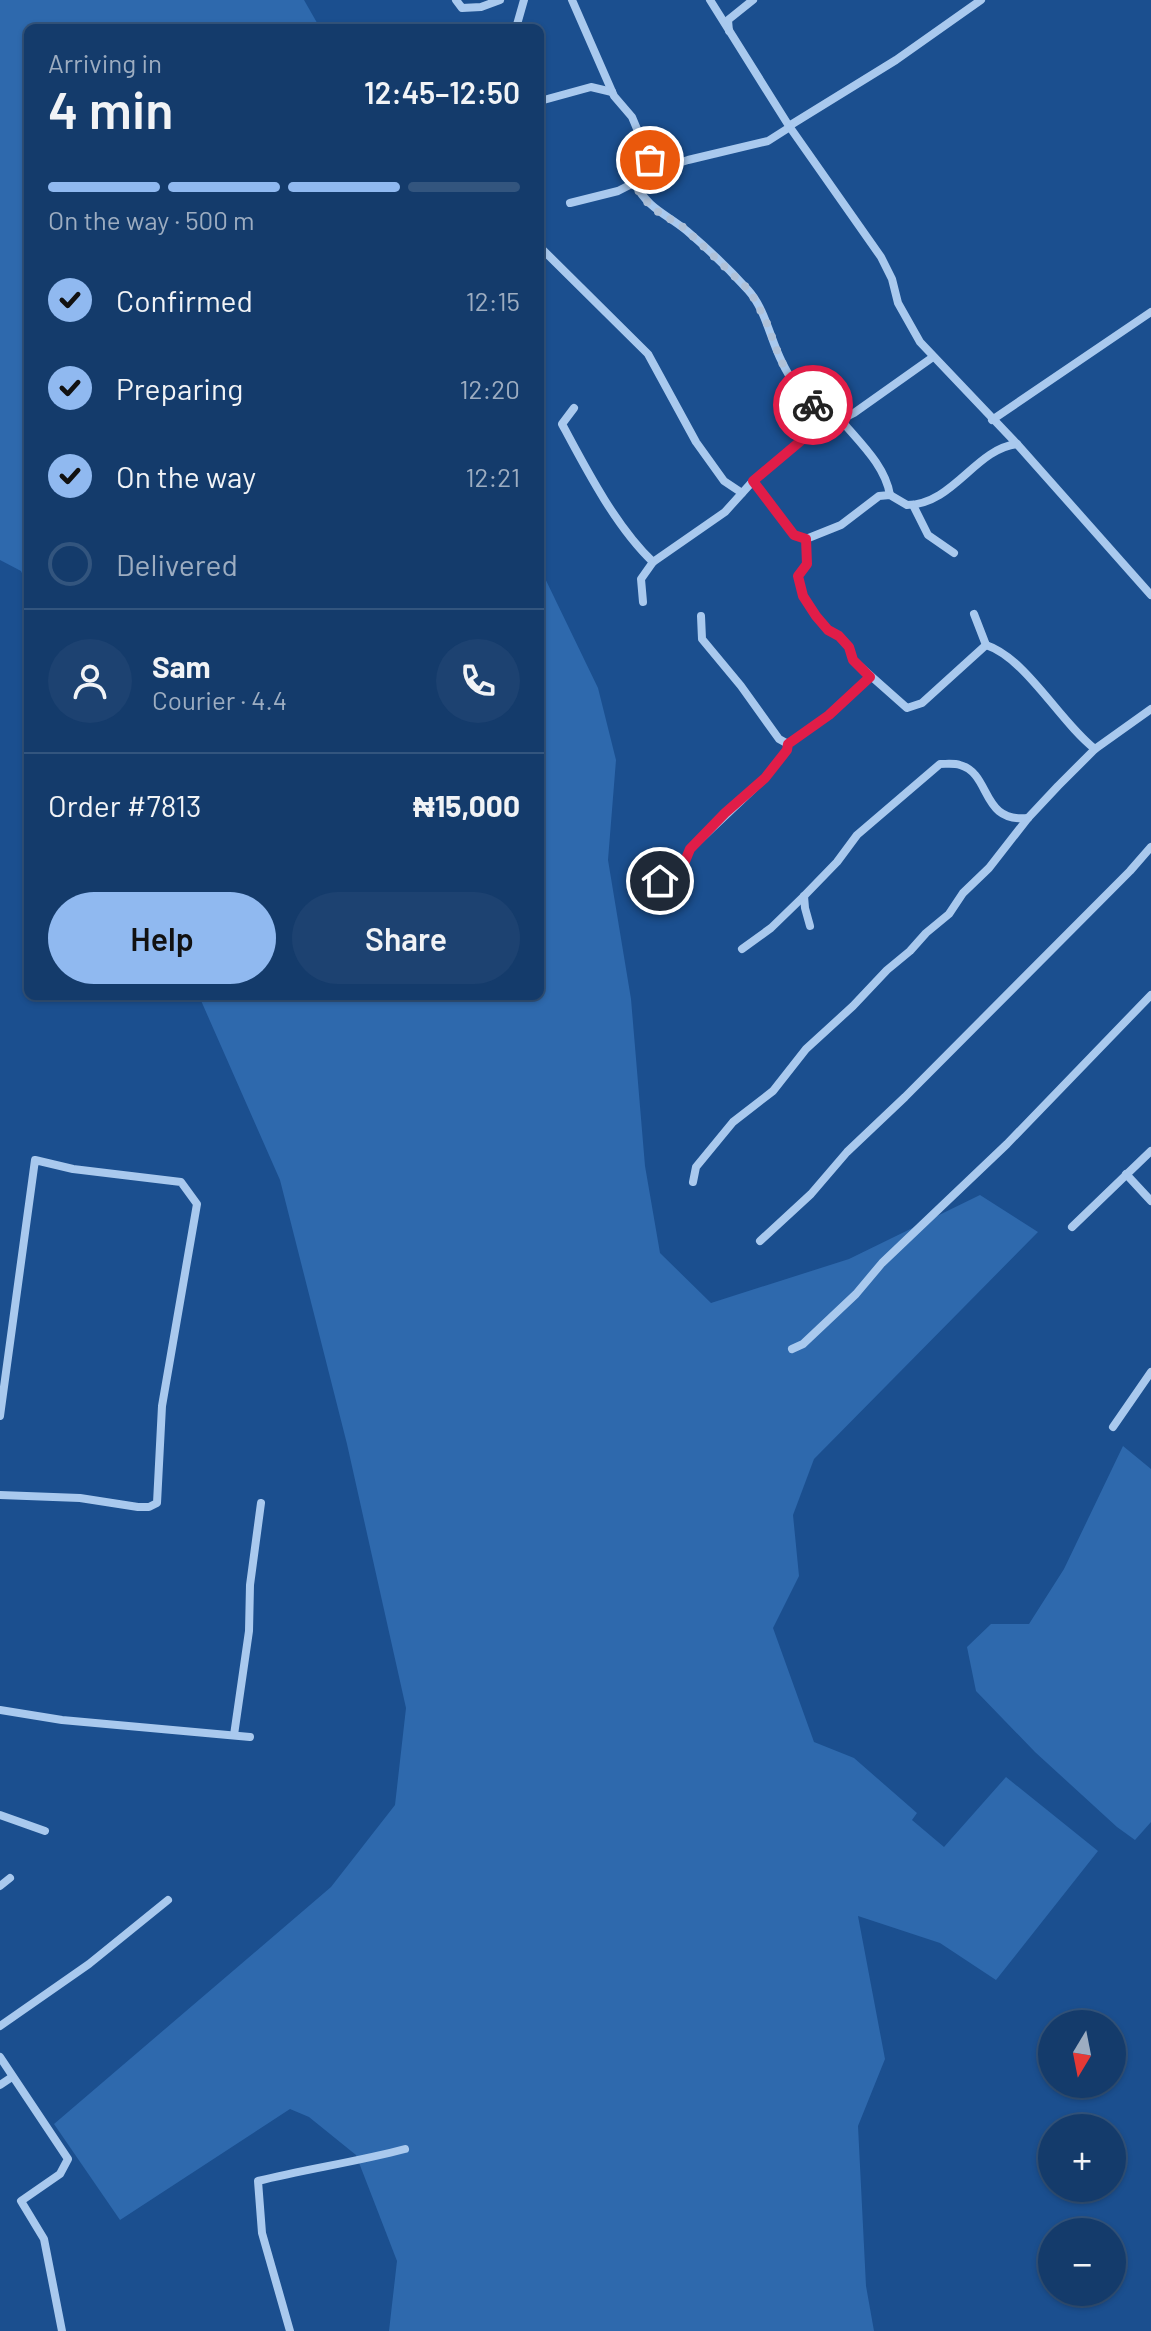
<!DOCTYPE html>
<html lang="en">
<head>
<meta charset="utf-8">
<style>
  :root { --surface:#143b6b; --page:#1d4271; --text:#f1f3f6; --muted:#9dadc1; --line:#33557e; --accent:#90b9f0 }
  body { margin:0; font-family:Barlow,sans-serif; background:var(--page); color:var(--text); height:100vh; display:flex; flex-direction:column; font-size:30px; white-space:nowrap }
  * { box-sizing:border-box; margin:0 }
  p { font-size:26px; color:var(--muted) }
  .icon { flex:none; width:44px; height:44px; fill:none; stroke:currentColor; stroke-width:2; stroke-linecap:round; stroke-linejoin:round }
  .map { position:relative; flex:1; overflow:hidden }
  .details { position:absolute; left:24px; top:24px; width:520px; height:976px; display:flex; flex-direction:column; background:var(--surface); border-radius:12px; box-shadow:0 2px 6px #0004,0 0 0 2px var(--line) }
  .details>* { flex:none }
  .needle { width:52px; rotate:190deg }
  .fabs { position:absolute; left:1038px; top:2010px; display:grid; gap:16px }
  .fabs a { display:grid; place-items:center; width:88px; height:88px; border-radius:50%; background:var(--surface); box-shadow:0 2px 6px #0004,0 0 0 2px var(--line); font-size:40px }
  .pin { position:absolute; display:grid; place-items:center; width:68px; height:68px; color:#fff; margin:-34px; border:4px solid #fff; border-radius:50%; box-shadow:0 2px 8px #0007 }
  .courier { position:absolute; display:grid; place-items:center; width:80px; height:80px; margin:-40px; border:6px solid #e11d48; border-radius:50%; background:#fff; color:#222; box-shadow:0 2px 10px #0007 }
  .headline em { font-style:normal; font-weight:600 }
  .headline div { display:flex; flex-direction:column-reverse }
  .headline { display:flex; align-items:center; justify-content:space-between; height:136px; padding:0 24px }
  h1 { font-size:52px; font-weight:600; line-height:60px }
  .bar { display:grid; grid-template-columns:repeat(4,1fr); gap:12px 8px; align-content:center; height:96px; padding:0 24px }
  .bar i { height:10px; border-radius:6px; background:var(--line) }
  .bar .current { background:var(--accent) }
  .bar p { grid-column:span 4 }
  .line { display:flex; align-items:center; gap:20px; padding:0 24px; border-top:2px solid var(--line) }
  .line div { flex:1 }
  .round { display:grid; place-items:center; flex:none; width:84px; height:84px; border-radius:42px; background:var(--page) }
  ol { padding:0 24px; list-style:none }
  li { display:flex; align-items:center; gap:24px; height:88px }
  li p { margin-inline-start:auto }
  li .icon { padding:8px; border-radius:50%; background:var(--accent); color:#111; stroke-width:4 }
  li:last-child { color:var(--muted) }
  li i { width:44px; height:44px; border:4px solid var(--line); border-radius:50% }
  .button { display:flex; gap:16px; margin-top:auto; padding:16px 24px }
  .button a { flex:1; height:92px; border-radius:48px; background:var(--accent); color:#111; font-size:32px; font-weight:600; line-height:92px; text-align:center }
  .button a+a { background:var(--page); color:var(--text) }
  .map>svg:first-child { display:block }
</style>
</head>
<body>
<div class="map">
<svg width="1151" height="2331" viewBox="0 0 1151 2331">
  <rect width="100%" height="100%" fill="#1b4f8f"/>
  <g fill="#2e69ad">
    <polygon points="0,0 304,0 320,28 28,28 28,587 21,571 0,560"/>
    <polygon points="540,568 598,688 616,760 608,860 631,999 645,1166 660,1253 711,1303 849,1259 980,1195 1038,1232 814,1459 793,1515 799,1576 773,1628 814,1742 854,1758 917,1813 912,1820 944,1847 1006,1777 1098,1851 996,1980 940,1943 858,1916 885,2059 858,2126 866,2286 874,2331 389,2331 397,2261 356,2155 309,2117 290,2109 120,2220 54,2124 331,1887 395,1805 406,1708 347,1444 280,1180 199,996 540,996"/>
    <polygon points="1123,1446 1151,1469 1151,1822 1135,1840 1117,1827 1035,1752 976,1691 967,1647 991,1624 1029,1624 1064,1569"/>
  </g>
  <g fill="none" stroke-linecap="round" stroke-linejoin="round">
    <g stroke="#a9c9ee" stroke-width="8">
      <polyline points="456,0 462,8 481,7 500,0"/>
      <polyline points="572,0 614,96 632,117 650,160 658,167 663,168 688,160 768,141 790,127"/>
      <polyline points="710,0 789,126 881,257 892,279 898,303 920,342 1017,444 1151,595"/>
      <polyline points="516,28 524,0"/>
      <polyline points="729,31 728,20 753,0"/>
      <polyline points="540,101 591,87 612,92"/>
      <polyline points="789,126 896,60 981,0"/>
      <path d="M634 182C649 210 665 213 687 231 708 249 730 270 748 290 766 310 770 339 782 362 793 386 812 406 828 427"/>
      <polyline points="570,203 618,191 663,168"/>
      <polyline points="540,247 648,354 696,442 724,481 742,493"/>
      <path d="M574 408 562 424C586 469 616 527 653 562"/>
      <path d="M840 419C859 442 885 465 890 495"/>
      <polyline points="992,420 1151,312"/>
      <path d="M753 481 794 535 806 539 841 525 879 496 890 495 907 505C954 504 975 449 1017 444"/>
      <polyline points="913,505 928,535 954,553"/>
      <polyline points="806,539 807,564 798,576 803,596 816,616 828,630 839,636 849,647 853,660 863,669 907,708 922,703 986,645"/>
      <polyline points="643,602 641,579 653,562 725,512 753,481 803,439 854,413 933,357"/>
      <polyline points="974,614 986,645"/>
      <polyline points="701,616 702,639 741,686 779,739 788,744"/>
      <path d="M986 645C1026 658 1060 722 1095 749"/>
      <polyline points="660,881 681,871 690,849 765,778 787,750 788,744 829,715 870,677"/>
      <polyline points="804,896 805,908 810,926"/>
      <path d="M742 949 771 928 804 896 837 862 857 835 940 764C947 764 954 763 960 765 992 774 980 823 1028 818"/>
      <polyline points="1126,1174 1151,1201"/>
      <polyline points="693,1182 696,1167 733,1122 773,1091 806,1049 853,1006 887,970 910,951 926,933 949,914 963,893 989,868 1028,818 1058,786 1095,749 1151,709"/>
      <polyline points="1072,1227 1151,1151"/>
      <polyline points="760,1241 811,1194 847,1152 905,1097 1130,871 1151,847"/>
      <polyline points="792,1349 803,1344 856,1294 882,1263 1007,1144 1151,995"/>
      <polyline points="0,1416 35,1160 73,1169 181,1182 197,1204 162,1406 157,1503 149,1507 138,1507 80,1498 0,1495"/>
      <polyline points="1113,1427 1151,1372"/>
      <polyline points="0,1710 62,1720 250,1737"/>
      <polyline points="234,1735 249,1631 250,1585 261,1503"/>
      <polyline points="0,1815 45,1831"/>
      <polyline points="0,1886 10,1878"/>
      <polyline points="0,2026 89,1964 168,1900"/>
      <polyline points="0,2057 68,2159 60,2174 21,2201 44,2239 62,2331"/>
      <polyline points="0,2085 12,2077"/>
      <path d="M290 2331 262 2233 258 2181C306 2169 356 2162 405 2149"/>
    </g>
  </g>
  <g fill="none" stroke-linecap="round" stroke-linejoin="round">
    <polyline stroke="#afc1d8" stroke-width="8" stroke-dasharray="0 14.4" points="650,160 663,168 634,182 641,196 655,210 683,227 750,291 766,321 781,361 793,382 813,405"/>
    <polyline stroke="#e11d48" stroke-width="10" points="660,881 681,871 690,849 725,813 765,778 787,750 788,744 829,715 870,677 853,660 849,647 839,636 828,630 816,616 803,596 798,576 807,564 806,539 794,535 753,481 803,439 828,427 813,405"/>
  </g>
</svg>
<div class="fabs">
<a><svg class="needle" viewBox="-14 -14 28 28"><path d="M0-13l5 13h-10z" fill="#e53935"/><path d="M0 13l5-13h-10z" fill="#9dadc1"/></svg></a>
<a>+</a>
<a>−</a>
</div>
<div class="pin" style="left:650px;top:160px;background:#ea580c"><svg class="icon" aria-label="bag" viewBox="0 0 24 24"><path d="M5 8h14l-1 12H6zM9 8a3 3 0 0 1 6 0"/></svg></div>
<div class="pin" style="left:660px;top:881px;background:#1f2937"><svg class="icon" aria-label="home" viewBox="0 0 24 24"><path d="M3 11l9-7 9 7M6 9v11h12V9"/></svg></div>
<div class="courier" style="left:813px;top:405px"><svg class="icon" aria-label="bike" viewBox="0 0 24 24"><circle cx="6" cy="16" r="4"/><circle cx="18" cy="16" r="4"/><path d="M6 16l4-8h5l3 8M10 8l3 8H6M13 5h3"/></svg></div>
<section class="details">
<div class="headline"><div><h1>4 min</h1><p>Arriving in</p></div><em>12:45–12:50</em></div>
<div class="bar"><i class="current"></i><i class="current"></i><i class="current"></i><i></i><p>On the way · 500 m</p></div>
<ol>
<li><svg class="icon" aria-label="check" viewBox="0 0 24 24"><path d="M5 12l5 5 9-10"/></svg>Confirmed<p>12:15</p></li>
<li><svg class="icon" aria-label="check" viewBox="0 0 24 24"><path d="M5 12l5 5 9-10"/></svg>Preparing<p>12:20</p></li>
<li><svg class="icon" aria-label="check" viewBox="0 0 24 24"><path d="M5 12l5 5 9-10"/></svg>On the way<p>12:21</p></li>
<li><i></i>Delivered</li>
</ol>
<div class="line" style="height:144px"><a class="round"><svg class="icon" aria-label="person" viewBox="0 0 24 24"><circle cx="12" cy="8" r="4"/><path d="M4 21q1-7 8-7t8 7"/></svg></a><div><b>Sam</b><p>Courier · 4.4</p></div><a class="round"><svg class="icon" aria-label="phone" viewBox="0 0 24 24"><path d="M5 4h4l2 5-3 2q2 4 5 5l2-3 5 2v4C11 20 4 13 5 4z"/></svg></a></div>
<div class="line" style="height:104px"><div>Order #7813</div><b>₦15,000</b></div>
<div class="button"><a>Help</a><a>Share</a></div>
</section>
</div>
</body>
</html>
